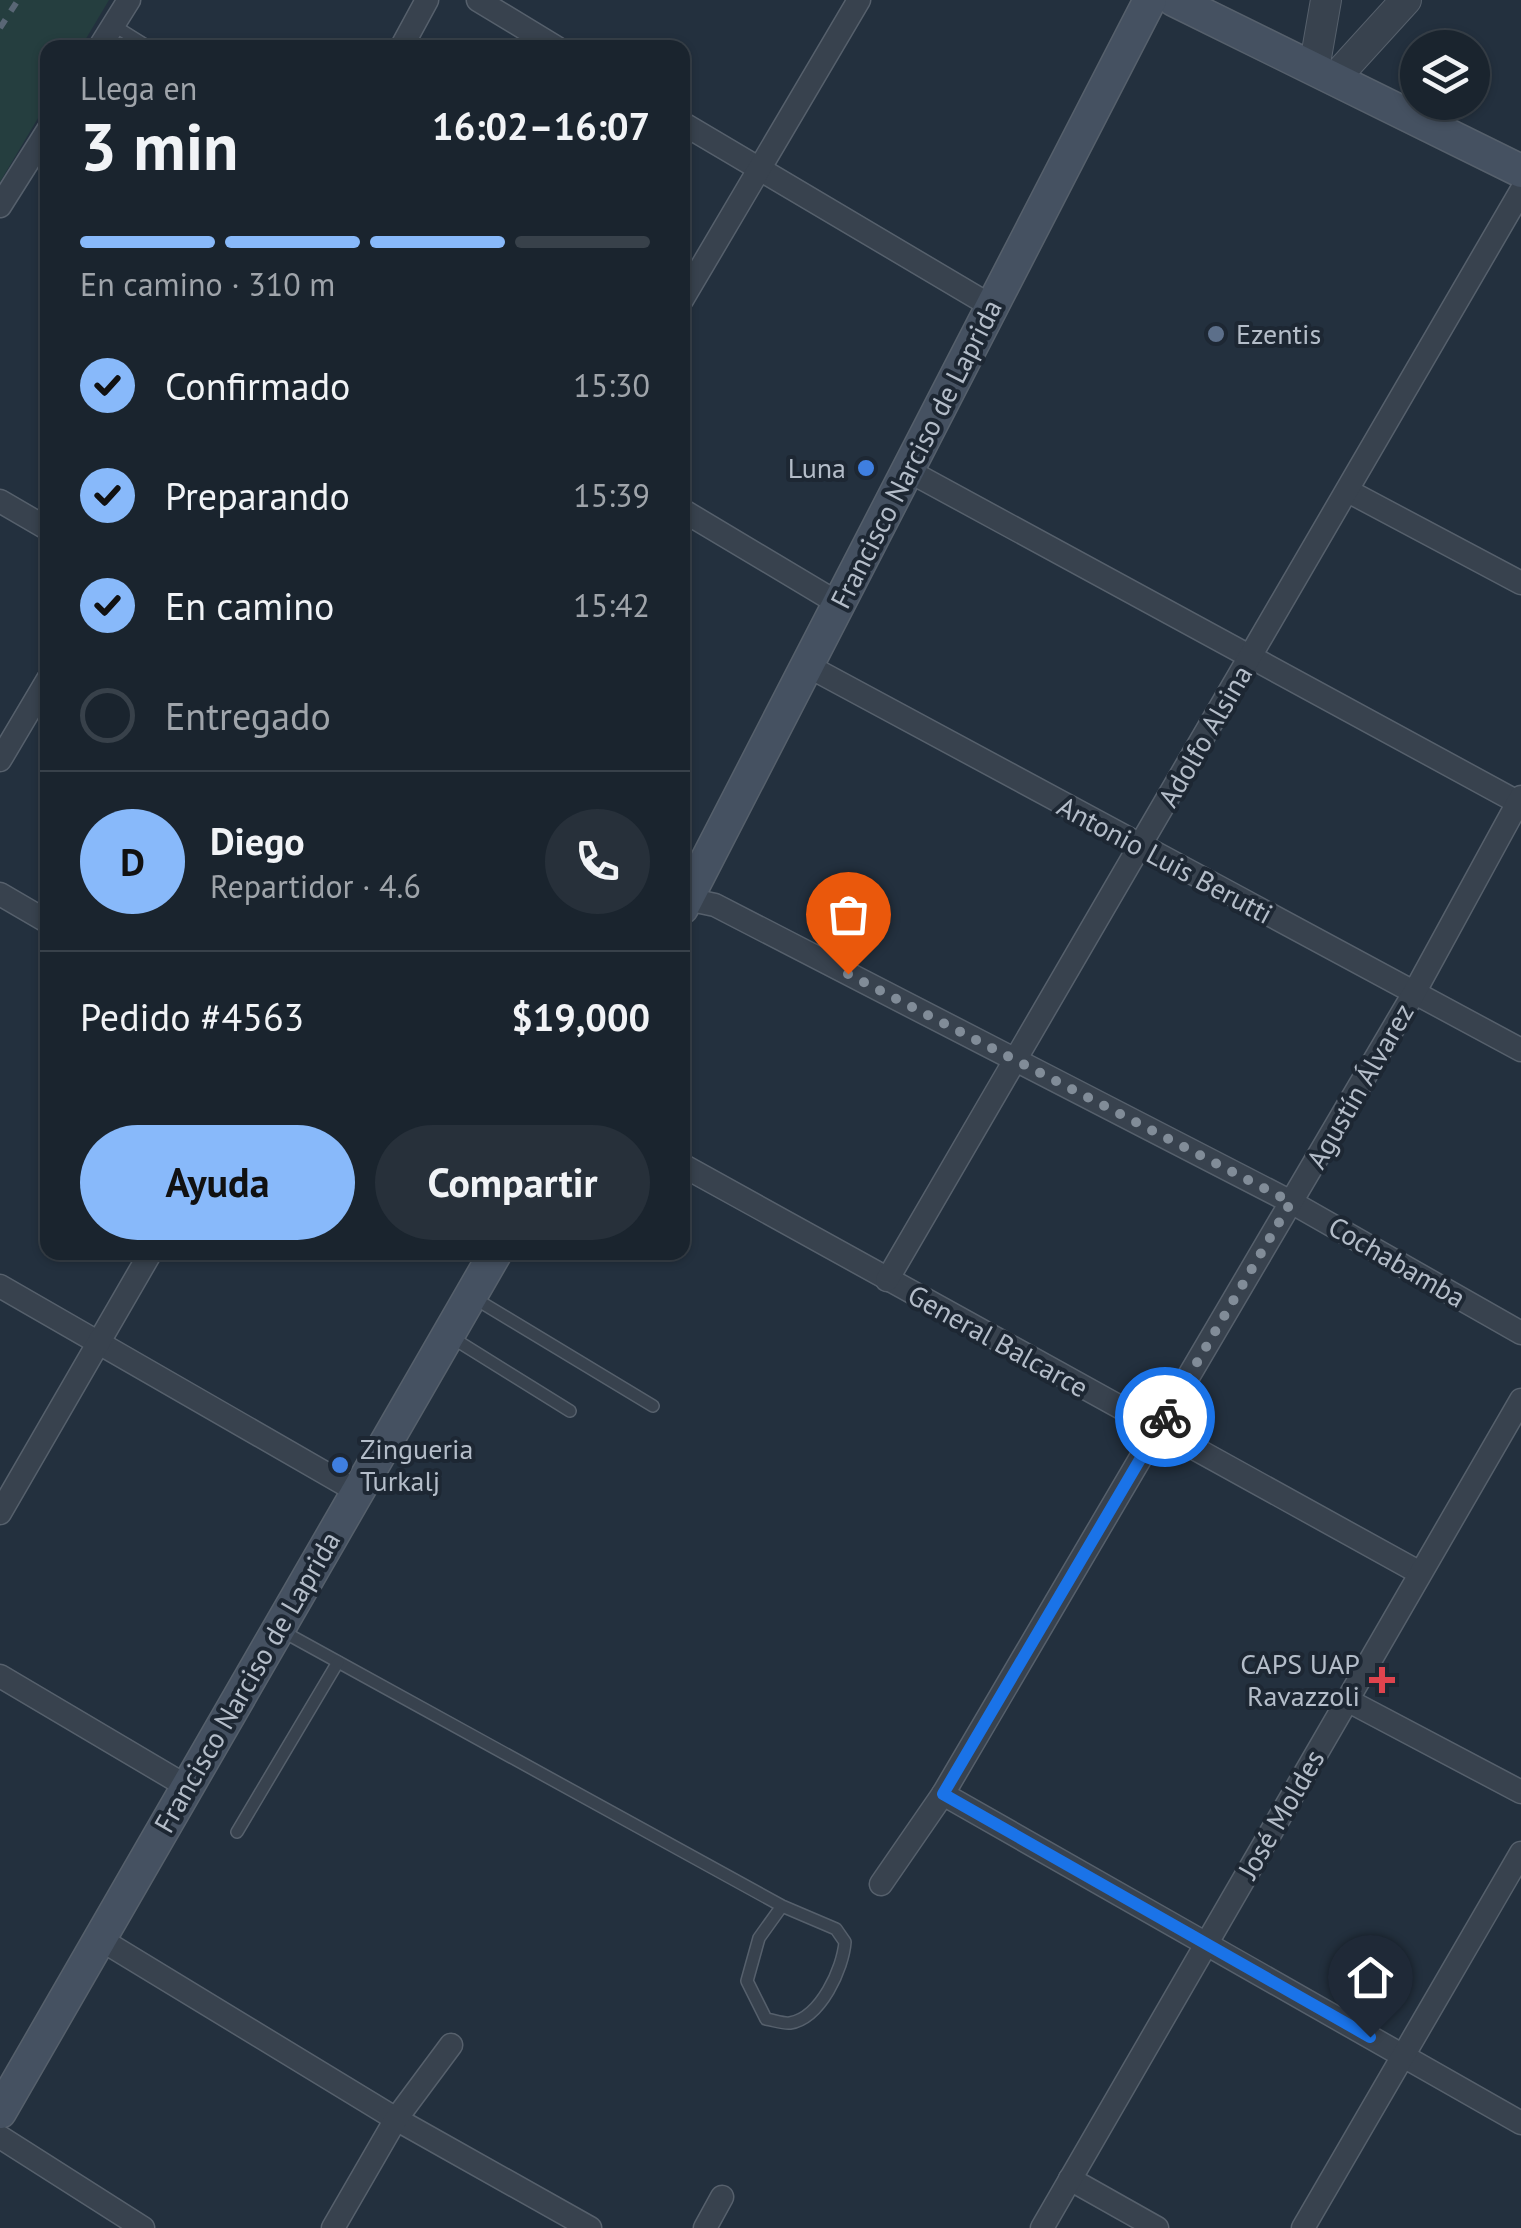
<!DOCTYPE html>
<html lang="es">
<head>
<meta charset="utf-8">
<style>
  :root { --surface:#1a242e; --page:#27303a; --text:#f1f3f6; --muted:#9fa4aa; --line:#38414a; --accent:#88b9fa }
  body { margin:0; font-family:"PT Sans",sans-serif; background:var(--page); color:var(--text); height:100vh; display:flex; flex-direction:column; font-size:38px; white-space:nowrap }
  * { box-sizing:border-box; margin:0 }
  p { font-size:32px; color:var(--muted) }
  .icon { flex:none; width:55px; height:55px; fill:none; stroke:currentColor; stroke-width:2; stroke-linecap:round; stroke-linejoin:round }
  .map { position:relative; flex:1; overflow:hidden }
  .drawer { position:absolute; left:40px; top:40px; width:650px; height:1220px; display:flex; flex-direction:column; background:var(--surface); border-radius:20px; box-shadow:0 2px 8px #0004,0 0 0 2px var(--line) }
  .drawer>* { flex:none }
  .buttons { position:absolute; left:1400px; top:30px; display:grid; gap:20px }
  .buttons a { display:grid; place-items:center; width:90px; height:90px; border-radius:50%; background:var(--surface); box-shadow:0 2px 8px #0004,0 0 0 2px var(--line); font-size:50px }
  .pin { position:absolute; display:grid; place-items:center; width:85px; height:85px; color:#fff; margin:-102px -42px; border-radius:50% 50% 50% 0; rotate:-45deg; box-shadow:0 0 10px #0007 }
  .pin .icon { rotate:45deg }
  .courier { position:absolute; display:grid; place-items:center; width:100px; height:100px; margin:-50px; border:8px solid #1a73e8; border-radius:50%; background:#fff; color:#222; box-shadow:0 2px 12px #0007 }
  .overview em { font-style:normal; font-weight:700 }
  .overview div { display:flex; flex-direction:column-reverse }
  .overview { display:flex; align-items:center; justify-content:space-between; height:170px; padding:0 40px }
  h1 { font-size:65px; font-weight:700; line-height:75px }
  .bar { display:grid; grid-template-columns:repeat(4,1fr); gap:15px 10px; align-content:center; height:120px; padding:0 40px }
  .bar i { height:12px; border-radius:8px; background:var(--line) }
  .bar .selected { background:var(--accent) }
  .bar p { grid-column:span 4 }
  .line { display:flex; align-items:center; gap:25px; padding:0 40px; border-top:2px solid var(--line) }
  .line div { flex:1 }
  .round { display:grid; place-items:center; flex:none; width:105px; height:105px; border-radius:52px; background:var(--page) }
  ol { padding:0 40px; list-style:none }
  li { display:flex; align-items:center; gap:30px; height:110px }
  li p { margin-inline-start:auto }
  li .icon { padding:10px; border-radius:50%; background:var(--accent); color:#111; stroke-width:4 }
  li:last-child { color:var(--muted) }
  li i { width:55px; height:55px; border:5px solid var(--line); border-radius:50% }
  .cta { display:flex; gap:20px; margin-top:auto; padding:20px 40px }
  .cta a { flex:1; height:115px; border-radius:60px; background:var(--accent); color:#111; font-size:40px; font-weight:700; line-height:115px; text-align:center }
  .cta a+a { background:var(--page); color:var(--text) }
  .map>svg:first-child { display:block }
</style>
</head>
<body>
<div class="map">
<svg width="1521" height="2228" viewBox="0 0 1521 2228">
  <rect width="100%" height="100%" fill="#23303e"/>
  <polygon fill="#253e3f" points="0,0 109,0 81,47 48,48 47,103 0,182"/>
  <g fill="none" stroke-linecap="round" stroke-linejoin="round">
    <defs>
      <g id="service">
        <polyline points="113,25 150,48"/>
        <polyline points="474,1298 653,1406"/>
        <polyline points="451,1337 570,1411"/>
        <path d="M282 1631 782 1906 836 1929 845 1942C843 1968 821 2018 790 2023 784 2024 773 2020 766 2019L747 1981 759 1938 782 1906"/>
        <polyline points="237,1832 338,1662"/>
      </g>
      <g id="minor">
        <polyline points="478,0 557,48"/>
        <polyline points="99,48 129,0"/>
        <polyline points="401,48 427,0"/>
        <polyline points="682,123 991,306"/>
        <polyline points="0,206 48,130"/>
        <polyline points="682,300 859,0"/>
        <polyline points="907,470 1521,804"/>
        <polyline points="1348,491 1521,583"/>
        <polyline points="0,501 48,529"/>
        <polyline points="682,510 841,605"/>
        <polyline points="810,667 1521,1050"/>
        <polyline points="0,760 48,679"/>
        <polyline points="0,894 48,922"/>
        <polyline points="682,898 715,905 1291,1202 1521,1333"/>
        <polyline points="682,1165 1420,1573"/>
        <polyline points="887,1280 1521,191"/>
        <polyline points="0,1286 358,1492"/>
        <polyline points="0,1513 151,1252"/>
        <polyline points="0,1676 186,1786"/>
        <polyline points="1347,1700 1521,1792"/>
        <polyline points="943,1794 1521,2123"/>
        <polyline points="881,1884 943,1794 1414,993 1521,797"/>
        <polyline points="100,1939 396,2119 590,2228"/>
        <polyline points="0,2137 143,2228"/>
        <polyline points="1070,2179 1157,2228"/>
        <polyline points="333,2228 396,2119 451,2045"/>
        <polyline points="705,2228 722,2197"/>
        <polyline points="1042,2228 1521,1400"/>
        <polyline points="1303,2228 1521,1853"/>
      </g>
      <g id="tertiary">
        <polyline points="1314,69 1326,0"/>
        <polyline points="1335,78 1406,0"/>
      </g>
      <g id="secondary">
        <polyline points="1174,0 1521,171"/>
        <polyline points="682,908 1150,0"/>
        <polyline points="0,2112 496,1252"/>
      </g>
    </defs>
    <use href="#service" stroke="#56606c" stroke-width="14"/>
    <use href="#minor" stroke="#56606c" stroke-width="25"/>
    <use href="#tertiary" stroke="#56606c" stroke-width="32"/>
    <use href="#secondary" stroke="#56606c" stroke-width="35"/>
    <use href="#service" stroke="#38424e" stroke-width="11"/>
    <use href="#minor" stroke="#38424e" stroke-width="22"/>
    <use href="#tertiary" stroke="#38424e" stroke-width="30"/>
    <use href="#secondary" stroke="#455161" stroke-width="32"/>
    <polyline stroke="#596675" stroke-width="6" stroke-dasharray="10 10" stroke-linecap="butt" points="0,28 18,0"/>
  </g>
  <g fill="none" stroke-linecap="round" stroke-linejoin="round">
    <polyline stroke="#818c98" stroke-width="10" stroke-dasharray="0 18" points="848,974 1291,1202 1165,1417"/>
    <polyline stroke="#1a73e8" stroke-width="12" points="1165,1417 943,1794 1370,2037"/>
  </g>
  <circle fill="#5c6f8a" stroke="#1d2733" stroke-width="4" cx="1216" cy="334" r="10"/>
  <g fill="#3f7fe0" stroke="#1d2733" stroke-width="4">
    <circle cx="866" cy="468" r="10"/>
    <circle cx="340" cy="1465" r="10"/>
  </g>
  <path fill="#e0444e" stroke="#1d2733" stroke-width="4" d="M1377 1665h10v10h10v10h-10v10h-10v-10h-10v-10h10z"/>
  <g text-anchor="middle" stroke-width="8" stroke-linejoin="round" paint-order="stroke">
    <g font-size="28" fill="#b4bdc9" stroke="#1d2733" text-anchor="start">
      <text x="1236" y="344">Ezentis</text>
      <text x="846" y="478" text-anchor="end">Luna</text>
      <text x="360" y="1459">Zingueria<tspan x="360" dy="32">Turkalj</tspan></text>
      <text x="1360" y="1674" text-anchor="end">CAPS UAP<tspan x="1360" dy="32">Ravazzoli</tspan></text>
    </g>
    <g font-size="28" fill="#b4bdc9" stroke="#1d2733">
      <text transform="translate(916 454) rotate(-63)" y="10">Francisco Narciso de Laprida</text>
      <text transform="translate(1205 736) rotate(-60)" y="10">Adolfo Alsina</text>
      <text transform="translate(1165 860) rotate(28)" y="10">Antonio Luis Berutti</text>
      <text transform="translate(1360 1086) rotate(-60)" y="10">Agustín Álvarez</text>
      <text transform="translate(1397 1262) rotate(30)" y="10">Cochabamba</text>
      <text transform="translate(998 1341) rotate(29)" y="10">General Balcarce</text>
      <text transform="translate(247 1682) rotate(-60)" y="10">Francisco Narciso de Laprida</text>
      <text transform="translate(1281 1814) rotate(-60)" y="10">José Moldes</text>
    </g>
  </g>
</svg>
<div class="buttons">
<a><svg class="icon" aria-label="layers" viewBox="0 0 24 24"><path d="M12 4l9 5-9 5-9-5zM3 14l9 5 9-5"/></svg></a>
</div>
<div class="pin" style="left:848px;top:974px;background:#ea580c"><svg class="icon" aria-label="bag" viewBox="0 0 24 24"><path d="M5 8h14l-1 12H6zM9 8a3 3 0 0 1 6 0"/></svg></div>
<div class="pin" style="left:1370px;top:2037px;background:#1f2937"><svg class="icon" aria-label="home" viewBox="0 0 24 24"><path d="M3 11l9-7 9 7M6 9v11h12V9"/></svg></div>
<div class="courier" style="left:1165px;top:1417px"><svg class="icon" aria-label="bike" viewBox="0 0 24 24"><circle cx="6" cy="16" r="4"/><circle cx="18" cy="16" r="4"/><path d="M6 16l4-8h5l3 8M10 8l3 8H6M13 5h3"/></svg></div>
<section class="drawer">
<div class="overview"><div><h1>3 min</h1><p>Llega en</p></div><em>16:02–16:07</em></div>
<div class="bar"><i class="selected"></i><i class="selected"></i><i class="selected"></i><i></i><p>En camino · 310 m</p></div>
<ol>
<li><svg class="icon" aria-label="check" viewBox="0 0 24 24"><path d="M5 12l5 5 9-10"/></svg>Confirmado<p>15:30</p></li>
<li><svg class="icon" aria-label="check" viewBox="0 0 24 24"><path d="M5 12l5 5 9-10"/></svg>Preparando<p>15:39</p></li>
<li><svg class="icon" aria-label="check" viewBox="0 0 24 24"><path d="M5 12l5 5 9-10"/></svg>En camino<p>15:42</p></li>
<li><i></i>Entregado</li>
</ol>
<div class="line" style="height:180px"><b class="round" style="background:var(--accent);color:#111">D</b><div><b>Diego</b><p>Repartidor · 4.6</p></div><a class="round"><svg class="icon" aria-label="phone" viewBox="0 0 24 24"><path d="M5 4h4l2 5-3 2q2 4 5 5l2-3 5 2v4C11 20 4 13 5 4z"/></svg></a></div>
<div class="line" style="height:130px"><div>Pedido #4563</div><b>$19,000</b></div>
<div class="cta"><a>Ayuda</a><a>Compartir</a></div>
</section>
</div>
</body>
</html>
